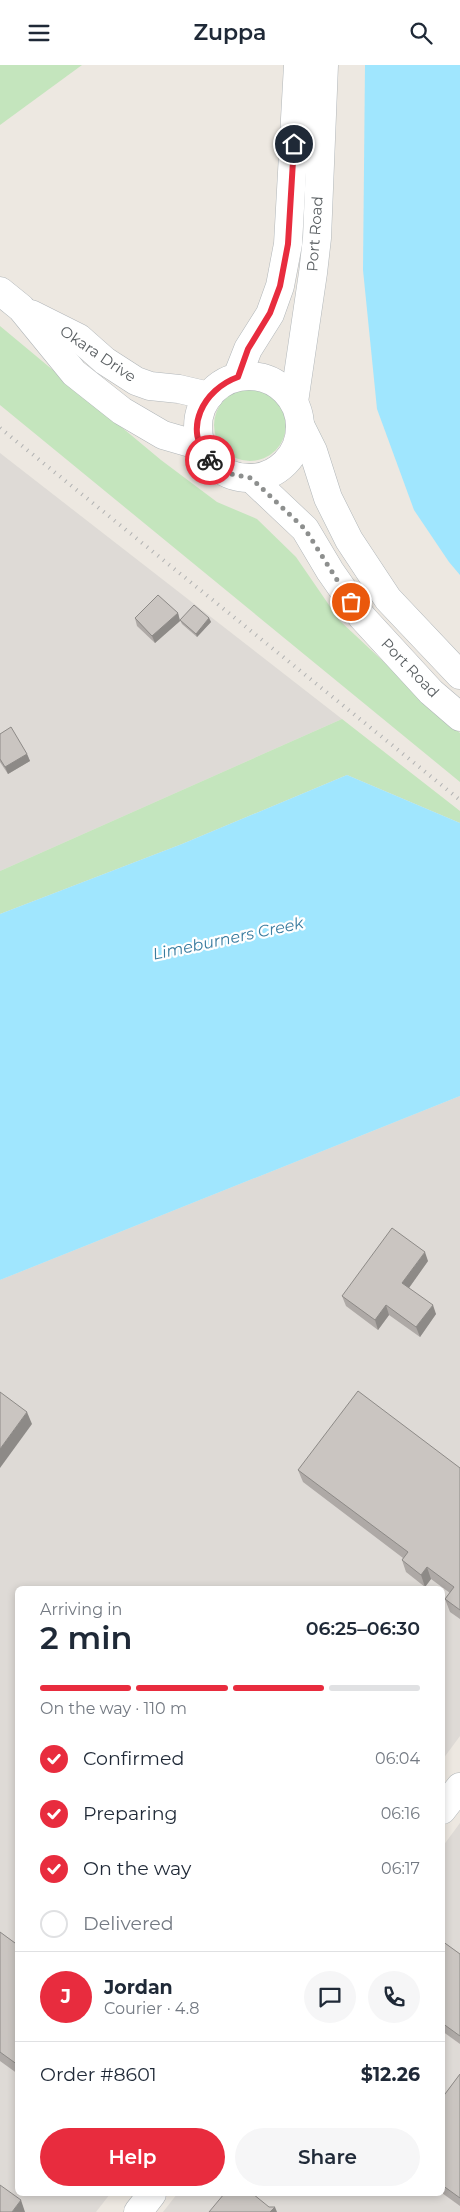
<!DOCTYPE html>
<html lang="en">
<head>
<meta charset="utf-8">
<style>
  :root { --surface:#fff; --page:#f6f6f7; --text:#1f2937; --muted:#747a83; --line:#e0e1e3; --accent:#e82c3e }
  body { margin:0; font-family:Montserrat,sans-serif; background:var(--page); color:var(--text); height:100vh; display:flex; flex-direction:column; font-size:19px; white-space:nowrap }
  * { box-sizing:border-box; margin:0 }
  p { font-size:16px; color:var(--muted) }
  .icon { flex:none; width:28px; height:28px; fill:none; stroke:currentColor; stroke-width:2; stroke-linecap:round; stroke-linejoin:round }
  .map { position:relative; flex:1; overflow:hidden }
  .panel { position:absolute; left:15px; top:1521px; width:430px; height:610px; display:flex; flex-direction:column; background:var(--surface); border-radius:8px; box-shadow:0 2px 8px #0003 }
  .panel>* { flex:none }
  .pin { position:absolute; display:grid; place-items:center; width:42px; height:42px; color:#fff; margin:-21px; border:2px solid #fff; border-radius:50%; box-shadow:0 1px 5px #0007 }
  .courier { position:absolute; display:grid; place-items:center; width:50px; height:50px; margin:-25px; border:4px solid #e82c3e; border-radius:50%; background:#fff; color:#222; box-shadow:0 1px 6px #0007 }
  .head em { font-style:normal; font-weight:600 }
  .head div { display:flex; flex-direction:column-reverse }
  .head { display:flex; align-items:center; justify-content:space-between; height:85px; padding:0 25px }
  h1 { font-size:32px; font-weight:600; line-height:38px }
  .bar { display:grid; grid-template-columns:repeat(4,1fr); gap:8px 5px; align-content:center; height:60px; padding:0 25px }
  .bar i { height:6px; border-radius:4px; background:var(--line) }
  .bar .on { background:var(--accent) }
  .bar p { grid-column:span 4 }
  .line { display:flex; align-items:center; gap:12px; padding:0 25px; border-top:1px solid var(--line) }
  .line div { flex:1 }
  .round { display:grid; place-items:center; flex:none; width:52px; height:52px; border-radius:26px; background:var(--page) }
  ol { padding:0 25px; list-style:none }
  li { display:flex; align-items:center; gap:15px; height:55px }
  li p { margin-inline-start:auto }
  li .icon { padding:5px; border-radius:50%; background:var(--accent); color:#fff; stroke-width:4 }
  li:last-child { color:var(--muted) }
  li i { width:28px; height:28px; border:2px solid var(--line); border-radius:50% }
  .primary-button { display:flex; gap:10px; margin-top:auto; padding:10px 25px }
  .primary-button a { flex:1; height:58px; border-radius:30px; background:var(--accent); color:#fff; font-size:20px; font-weight:600; line-height:58px; text-align:center }
  .primary-button a+a { background:var(--page); color:var(--text) }
  header { display:flex; justify-content:space-between; align-items:center; height:65px; padding:0 25px; background:var(--surface); font-size:22px; font-weight:600 }
  .map>svg:first-child { display:block }
</style>
</head>
<body>
<header><svg class="icon" aria-label="menu" viewBox="0 0 24 24"><path d="M4 6h16M4 12h16M4 18h16"/></svg>Zuppa<svg class="icon" aria-label="search" viewBox="0 0 24 24"><circle cx="10" cy="10" r="6"/><path d="M15 15l6 6"/></svg></header>
<div class="map">
<svg width="460" height="2147" viewBox="0 0 460 2147">
  <rect width="100%" height="100%" fill="#ede8e1"/>
  <g fill="#dedad6">
    <polygon points="0,388 342,654 0,806"/>
    <polygon points="460,1031 460,1671 443,1694 442,1524 18,1524 18,2129 110,2129 96,2147 0,2147 0,1215"/>
    <polygon points="460,1758 460,2147 163,2147 177,2129 442,2129 443,1781"/>
  </g>
  <g fill="#c4e5bd">
    <polygon points="0,0 82,0 0,60"/>
    <polygon points="0,261 161,395 217,437 257,454 296,492 340,556 460,668 460,717 0,340"/>
    <circle cx="250" cy="360" r="36"/>
    <polygon points="342,654 460,746 460,758 347,710 182,779 0,849 0,806"/>
  </g>
  <g fill="#a0e6fe">
    <polygon points="365,0 460,0 460,510 449,497 414,445 377,344 363,205"/>
    <polygon points="347,710 460,758 460,1031 0,1215 0,849 182,779"/>
  </g>
  <g fill="none" stroke-linecap="round" stroke-linejoin="round">
    <defs>
      <g id="secondary">
        <polyline points="0,226 21,243 74,308 122,346 163,370 201,381"/>
        <polyline points="31,249 79,273 105,296 136,316 150,321 179,324 209,331"/>
        <circle cx="249" cy="362" r="51"/>
        <polyline points="237,312 248,284 270,249 280,221 288,179 298,0"/>
        <polyline points="294,337 313,208 317,173 324,0"/>
        <polyline points="300,360 313,386 328,433 349,475 388,534 460,610"/>
        <polyline points="251,413 305,464 330,506 362,552 431,627 460,652"/>
        <polyline points="442,1745 460,1722"/>
        <polyline points="138,2147 152,2129"/>
      </g>
    </defs>
    <use href="#secondary" stroke="#b1b6b9" stroke-width="29"/>
    <use href="#secondary" stroke="#fff" stroke-width="28"/>
    <polyline stroke="#b1b2b2" stroke-width="4" stroke-dasharray="1 6" stroke-linecap="butt" points="0,363 460,735"/>
  </g>
  <g fill="#aea9a6">
    <polygon points="178,548 180,556 155,578 137,561 135,553"/>
    <polygon points="209,553 211,557 197,572 182,559 180,555"/>
    <polygon points="0,669 27,689 30,696 8,709 0,697"/>
    <polygon points="428,1196 409,1223 436,1249 420,1272 389,1250 378,1265 346,1241 342,1231"/>
    <polygon points="460,1403 460,1554 450,1547 445,1534 450,1528 431,1514 425,1522 406,1507 402,1495 403,1493 303,1417 298,1405"/>
    <polygon points="0,1867 15,1878 18,1874 18,2009 0,1996"/>
    <polygon points="442,1876 460,1889 460,1979 442,1966"/>
    <polygon points="460,2009 460,2141 442,2128 442,2033"/>
  </g>
  <g fill="#8d8a87">
    <polygon points="178,548 180,556 155,578 152,571"/>
    <polygon points="209,553 211,557 197,572 196,569"/>
    <polygon points="27,689 30,696 8,709 5,702"/>
    <polygon points="425,1187 428,1196 406,1227 402,1218"/>
    <polygon points="386,1240 389,1250 378,1265 375,1255"/>
    <polygon points="433,1240 436,1249 420,1272 416,1262"/>
    <polygon points="27,1347 32,1359 0,1403 0,1384"/>
    <polygon points="427,1502 431,1514 425,1522 421,1510"/>
    <polygon points="21,2135 25,2147 12,2147"/>
    <polygon points="275,2142 277,2147 270,2147"/>
  </g>
  <g fill="#cac5c1" stroke="#8d8a87">
    <polygon points="158,530 178,548 152,571 135,553"/>
    <polygon points="194,540 209,553 196,569 180,555"/>
    <polygon points="11,662 27,689 5,702 0,694 0,669"/>
    <polygon points="392,1163 425,1187 402,1218 433,1240 416,1262 386,1240 375,1255 342,1231"/>
    <polygon points="358,1326 460,1403 460,1545 445,1534 454,1522 427,1502 421,1510 402,1495 408,1487 298,1405"/>
    <polygon points="0,1327 27,1347 0,1384"/>
    <polygon points="0,1867 15,1878 18,1874 18,2000 0,1987"/>
    <polygon points="442,1876 460,1889 460,1971 442,1958"/>
    <polygon points="460,2009 460,2133 442,2120 442,2033"/>
    <polygon points="0,2120 21,2135 12,2147 0,2147"/>
    <polygon points="224,2129 253,2129 269,2142 275,2142 270,2147 209,2147"/>
  </g>
  <g fill="none" stroke-linecap="round" stroke-linejoin="round">
    <polyline stroke="#8d8f8e" stroke-width="5" stroke-dasharray="0 9" points="210,395 226,408 251,413 305,464 351,537"/>
    <path stroke="#e82c3e" stroke-width="6" d="M210 395C181 365 204 324 238 312L248 284 270 248 280 221 288 179 294 79"/>
  </g>
  <g text-anchor="middle" stroke-width="4.5" stroke-linejoin="round" paint-order="stroke">
    <g font-size="15" fill="#5a5f62" stroke="#fff">
      <text transform="translate(315 169) rotate(-86)" y="5">Port Road</text>
      <text transform="translate(98 289) rotate(34)" y="5">Okara Drive</text>
      <text transform="translate(410 603) rotate(46)" y="5">Port Road</text>
    </g>
    <g font-size="16" font-style="italic" fill="#397c9f" stroke="#fff">
      <text transform="translate(228 873) rotate(-12)" y="6">Limeburners Creek</text>
    </g>
  </g>
</svg>
<div class="pin" style="left:351px;top:537px;background:#ea580c"><svg class="icon" aria-label="bag" viewBox="0 0 24 24"><path d="M5 8h14l-1 12H6zM9 8a3 3 0 0 1 6 0"/></svg></div>
<div class="pin" style="left:294px;top:79px;background:#1f2937"><svg class="icon" aria-label="home" viewBox="0 0 24 24"><path d="M3 11l9-7 9 7M6 9v11h12V9"/></svg></div>
<div class="courier" style="left:210px;top:395px"><svg class="icon" aria-label="bike" viewBox="0 0 24 24"><circle cx="6" cy="16" r="4"/><circle cx="18" cy="16" r="4"/><path d="M6 16l4-8h5l3 8M10 8l3 8H6M13 5h3"/></svg></div>
<section class="panel">
<div class="head"><div><h1>2 min</h1><p>Arriving in</p></div><em>06:25–06:30</em></div>
<div class="bar"><i class="on"></i><i class="on"></i><i class="on"></i><i></i><p>On the way · 110 m</p></div>
<ol>
<li><svg class="icon" aria-label="check" viewBox="0 0 24 24"><path d="M5 12l5 5 9-10"/></svg>Confirmed<p>06:04</p></li>
<li><svg class="icon" aria-label="check" viewBox="0 0 24 24"><path d="M5 12l5 5 9-10"/></svg>Preparing<p>06:16</p></li>
<li><svg class="icon" aria-label="check" viewBox="0 0 24 24"><path d="M5 12l5 5 9-10"/></svg>On the way<p>06:17</p></li>
<li><i></i>Delivered</li>
</ol>
<div class="line" style="height:90px"><b class="round" style="background:var(--accent);color:#fff">J</b><div><b>Jordan</b><p>Courier · 4.8</p></div><a class="round"><svg class="icon" aria-label="chat" viewBox="0 0 24 24"><path d="M4 5h16v11H9l-5 4z"/></svg></a><a class="round"><svg class="icon" aria-label="phone" viewBox="0 0 24 24"><path d="M5 4h4l2 5-3 2q2 4 5 5l2-3 5 2v4C11 20 4 13 5 4z"/></svg></a></div>
<div class="line" style="height:65px"><div>Order #8601</div><b>$12.26</b></div>
<div class="primary-button"><a>Help</a><a>Share</a></div>
</section>
</div>
</body>
</html>
